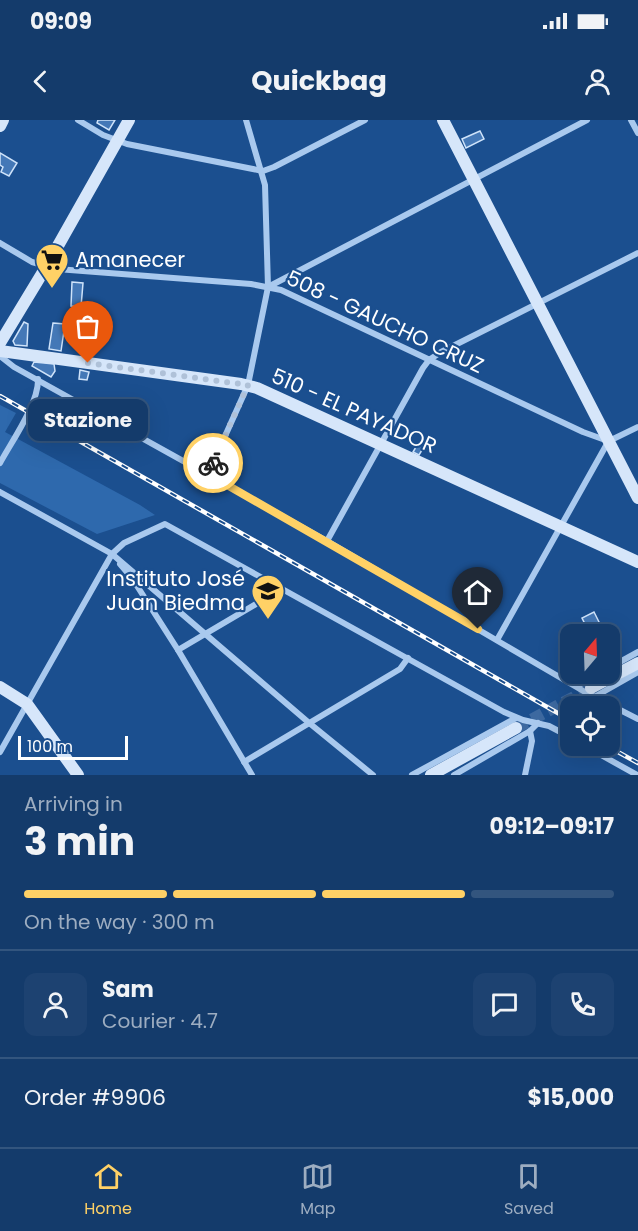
<!DOCTYPE html>
<html lang="en">
<head>
<meta charset="utf-8">
<style>
  :root { --surface:#143b6b; --page:#1d4271; --text:#f1f3f6; --muted:#9dadc1; --line:#33557e; --accent:#ffd166 }
  body { margin:0; font-family:Poppins,sans-serif; background:var(--page); color:var(--text); height:100vh; display:flex; flex-direction:column; font-size:22px; white-space:nowrap }
  * { box-sizing:border-box; margin:0 }
  p { font-size:20px; color:var(--muted) }
  .icon { flex:none; width:33px; height:33px; fill:none; stroke:currentColor; stroke-width:2; stroke-linecap:round; stroke-linejoin:round }
  .map { position:relative; height:655px; overflow:hidden }
  .panel { display:flex; flex-direction:column; background:var(--surface); flex:1 }
  .panel>* { flex:none }
  .needle { width:39px; rotate:19deg }
  .fabs { position:absolute; left:560px; top:504px; display:grid; gap:12px }
  .fabs a { display:grid; place-items:center; width:60px; height:60px; border-radius:12px; background:var(--surface); box-shadow:0 6px 24px #0002,0 0 0 2px var(--line); font-size:30px }
  .scale { position:absolute; left:18px; bottom:15px; width:110px; box-sizing:border-box; padding-left:6px; border:3px solid #fff; border-top:0; font-size:16px; line-height:21px; white-space:nowrap; color:#fff; -webkit-text-stroke:4px #1b4f8f; paint-order:stroke }
  .pin { position:absolute; display:grid; place-items:center; width:51px; height:51px; color:#fff; margin:-62px -26px; border-radius:50% 50% 50% 0; rotate:-45deg; box-shadow:0 0 6px #0007 }
  .pin .icon { rotate:45deg }
  .courier { position:absolute; display:grid; place-items:center; width:60px; height:60px; margin:-30px; border:4px solid #ffd166; border-radius:50%; background:#fff; color:#222; box-shadow:0 2px 8px #0007 }
  .bubble { position:absolute; height:42px; border-radius:12px; background:var(--surface); box-shadow:0 6px 24px #0002,0 0 0 2px var(--line); font-size:20px; font-weight:700; line-height:42px; text-align:center }
  .headline em { font-style:normal; font-weight:700 }
  .headline div { display:flex; flex-direction:column-reverse }
  .headline { display:flex; align-items:center; justify-content:space-between; height:102px; padding:0 24px }
  h1 { font-size:39px; font-weight:700; line-height:45px }
  .bar { display:grid; grid-template-columns:repeat(4,1fr); gap:9px 6px; align-content:center; height:72px; padding:0 24px }
  .bar i { height:8px; border-radius:4px; background:var(--line) }
  .bar .active { background:var(--accent) }
  .bar p { grid-column:span 4 }
  .line { display:flex; align-items:center; gap:15px; padding:0 24px; border-top:2px solid var(--line) }
  .line div { flex:1 }
  .round { display:grid; place-items:center; flex:none; width:63px; height:63px; border-radius:12px; background:var(--page) }
  .status { display:flex; justify-content:space-between; align-items:center; height:42px; padding:0 30px; background:var(--surface); direction:ltr }
  .status svg { height:16px; fill:currentColor }
  header { display:flex; justify-content:space-between; align-items:center; height:78px; padding:0 24px; background:var(--surface); font-size:27px; font-weight:700 }
  .dock { display:flex; justify-content:space-around; align-items:center; height:84px; border-top:2px solid var(--line); background:var(--surface); font-size:16px; color:var(--muted) }
  .dock a { display:grid; justify-items:center; gap:3px }
  .dock .active { color:var(--accent) }
  .map>svg:first-child { display:block }
</style>
</head>
<body>
<div class="status"><b>09:09</b><svg viewBox="0 0 49 12"><path d="M0 12V9h3v3zM5 12V6h3v6zM10 12V3h3v9zM15 12V0h3v12zM26 1h20v11H26zM47 4h2v5h-2z"/></svg></div>
<header><svg class="icon" aria-label="back" viewBox="0 0 24 24"><path d="M15 5l-7 7 7 7"/></svg>Quickbag<svg class="icon" aria-label="person" viewBox="0 0 24 24"><circle cx="12" cy="8" r="4"/><path d="M4 21q1-7 8-7t8 7"/></svg></header>
<div class="map">
<svg width="638" height="655" viewBox="0 0 638 655">
  <rect width="100%" height="100%" fill="#1b4f8f"/>
  <polygon fill="#2e69ad" points="0,285 16,293 5,312 140,385 155,395 97,414 0,363"/>
  <g fill="#4478b7" stroke="#cfe3fa" stroke-width="1.5">
    <polygon points="98,0 115,0 109,10 97,3"/>
    <polygon points="480,11 484,19 466,28 462,19"/>
    <polygon points="0,33 17,43 9,56 1,52 3,47 0,45"/>
    <polygon points="72,162 83,163 81,187 71,186"/>
    <polygon points="24,202 28,204 27,226 15,225 13,221"/>
    <polygon points="53,203 65,204 61,231 49,229"/>
    <polygon points="34,242 54,244 55,251 51,257 32,246"/>
    <polygon points="80,250 89,252 87,260 79,259"/>
    <polygon points="419,322 425,325 419,335 413,332"/>
    <polygon points="594,492 605,514 590,514 582,498"/>
    <polygon points="609,521 617,536 609,541"/>
  </g>
  <g fill="none" stroke-linecap="round" stroke-linejoin="round">
    <polyline stroke="#3d69a0" stroke-width="12" stroke-dasharray="12 6" stroke-linecap="butt" points="516,608 591,568"/>
    <g stroke="#a9c9ee" stroke-width="6">
      <polyline points="78,0 103,15 127,24 263,51 274,47 365,0"/>
      <polyline points="631,0 638,13"/>
      <polyline points="0,123 32,142 57,149 251,164 281,170 583,312 608,321"/>
      <polyline points="268,167 587,0"/>
      <polyline points="0,236 14,247 327,421 585,572 638,599"/>
      <polyline points="609,321 638,307"/>
      <path d="M0 343C12 321 39 283 38 259"/>
      <polyline points="208,354 248,265 268,167 265,65 246,0"/>
      <polyline points="0,372 112,434 308,602 373,655"/>
      <polyline points="327,421 423,248 429,240 441,232 638,133"/>
      <polyline points="120,444 132,458 178,530 252,655"/>
      <polyline points="497,520 608,322"/>
      <polyline points="178,530 268,477 276,465"/>
      <polyline points="609,548 638,532"/>
      <polyline points="577,566 599,554"/>
      <polyline points="596,576 638,552"/>
      <polyline points="585,626 637,655"/>
      <polyline points="0,632 112,434 124,423 165,404 504,592 523,600 549,606 570,617"/>
      <polyline points="244,642 400,549 408,538"/>
      <polyline points="412,655 516,598"/>
      <polyline points="454,655 530,611 538,603"/>
      <polyline points="525,655 532,621 530,611"/>
    </g>
    <g stroke="#d6e6fa" stroke-width="12">
      <polyline points="443,0 638,378"/>
      <polyline points="0,6 3,0"/>
      <polyline points="0,223 46,147 129,0"/>
      <polyline points="0,231 241,264 257,268 638,442"/>
      <polyline points="0,567 27,584 78,655"/>
      <polyline points="591,568 638,543"/>
      <polyline points="431,655 516,608"/>
    </g>
    <defs>
      <g id="rail">
        <polyline points="0,276 570,600"/>
        <polyline points="607,626 638,643"/>
      </g>
    </defs>
    <use href="#rail" stroke="#fff" stroke-width="4.5"/>
    <use href="#rail" stroke="#1b4f8f" stroke-width="2" stroke-dasharray="7" stroke-linecap="butt"/>
  </g>
  <g fill="none" stroke-linecap="round" stroke-linejoin="round">
    <polyline stroke="#afc1d8" stroke-width="6" stroke-dasharray="0 10.8" points="88,243 248,265 213,343"/>
    <polyline stroke="#ffd166" stroke-width="8" points="213,343 208,354 478,509"/>
  </g>
  <defs>
    <symbol id="supermarket-pin" viewBox="-11 -11 22 30"><path d="M0 17L-7.5 6A9.5 9.5 0 1 1 7.5 6Z" fill="#ffd166" stroke="#1b4f8f"/><path d="M-6-5.5h2.5l.6 2H6L4.5 2H-2.5L-4.4-4H-6ZM-1.5 3.2a1.3 1.3 0 1 0 .1 0ZM3 3.2a1.3 1.3 0 1 0 .1 0Z" fill="#111"/></symbol>
    <symbol id="university-pin" viewBox="-11 -11 22 30"><path d="M0 17L-7.5 6A9.5 9.5 0 1 1 7.5 6Z" fill="#ffd166" stroke="#1b4f8f"/><path d="M0-5L7-2L0 1L-7-2ZM-4 1L0 2.5L4 1V4Q0 6-4 4Z" fill="#111"/></symbol>
  </defs>
  <g fill-rule="evenodd">
    <use href="#supermarket-pin" x="33" y="121" width="38" height="52"/>
    <use href="#university-pin" x="249" y="452" width="38" height="52"/>
  </g>
  <g text-anchor="middle" stroke-width="4.5" stroke-linejoin="round" paint-order="stroke">
    <g font-size="21" fill="#fff" stroke="#1b4f8f" text-anchor="start">
      <text x="75" y="147">Amanecer</text>
      <text x="245" y="466" text-anchor="end">Instituto José<tspan x="245" dy="24">Juan Biedma</tspan></text>
    </g>
    <g font-size="21" fill="#fff" stroke="#1b4f8f">
      <text transform="translate(385 202) rotate(25)" y="7">508 - GAUCHO CRUZ</text>
      <text transform="translate(354 291) rotate(24)" y="7">510 - EL PAYADOR</text>
    </g>
  </g>
</svg>
<div class="fabs">
<a><svg class="needle" viewBox="-14 -14 28 28"><path d="M0-13l5 13h-10z" fill="#e53935"/><path d="M0 13l5-13h-10z" fill="#9dadc1"/></svg></a>
<a><svg class="icon" aria-label="locate" viewBox="0 0 24 24"><circle cx="12" cy="12" r="6"/><path d="M12 2v4M12 18v4M2 12h4M18 12h4"/></svg></a>
</div>
<div class="scale">100 m</div>
<div class="pin" style="left:88px;top:243px;background:#ea580c"><svg class="icon" aria-label="bag" viewBox="0 0 24 24"><path d="M5 8h14l-1 12H6zM9 8a3 3 0 0 1 6 0"/></svg></div>
<div class="pin" style="left:478px;top:509px;background:#1f2937"><svg class="icon" aria-label="home" viewBox="0 0 24 24"><path d="M3 11l9-7 9 7M6 9v11h12V9"/></svg></div>
<div class="courier" style="left:213px;top:343px"><svg class="icon" aria-label="bike" viewBox="0 0 24 24"><circle cx="6" cy="16" r="4"/><circle cx="18" cy="16" r="4"/><path d="M6 16l4-8h5l3 8M10 8l3 8H6M13 5h3"/></svg></div>
<div class="bubble" style="left:28px;top:279px;width:120px">Stazione</div>
</div>
<section class="panel">
<div class="headline"><div><h1>3 min</h1><p>Arriving in</p></div><em>09:12–09:17</em></div>
<div class="bar"><i class="active"></i><i class="active"></i><i class="active"></i><i></i><p>On the way · 300 m</p></div>
<div class="line" style="height:108px"><a class="round"><svg class="icon" aria-label="person" viewBox="0 0 24 24"><circle cx="12" cy="8" r="4"/><path d="M4 21q1-7 8-7t8 7"/></svg></a><div><b>Sam</b><p>Courier · 4.7</p></div><a class="round"><svg class="icon" aria-label="chat" viewBox="0 0 24 24"><path d="M4 5h16v11H9l-5 4z"/></svg></a><a class="round"><svg class="icon" aria-label="phone" viewBox="0 0 24 24"><path d="M5 4h4l2 5-3 2q2 4 5 5l2-3 5 2v4C11 20 4 13 5 4z"/></svg></a></div>
<div class="line" style="height:78px"><div>Order #9906</div><b>$15,000</b></div>
</section>
<nav class="dock">
<a class="active"><svg class="icon" aria-label="home" viewBox="0 0 24 24"><path d="M3 11l9-7 9 7M6 9v11h12V9"/></svg>Home</a>
<a><svg class="icon" aria-label="map" viewBox="0 0 24 24"><path d="M3 6l6-2 6 2 6-2v14l-6 2-6-2-6 2zM9 4v14M15 6v14"/></svg>Map</a>
<a><svg class="icon" aria-label="saved" viewBox="0 0 24 24"><path d="M7 4h10v16l-5-4-5 4z"/></svg>Saved</a>
</nav>
</body>
</html>
